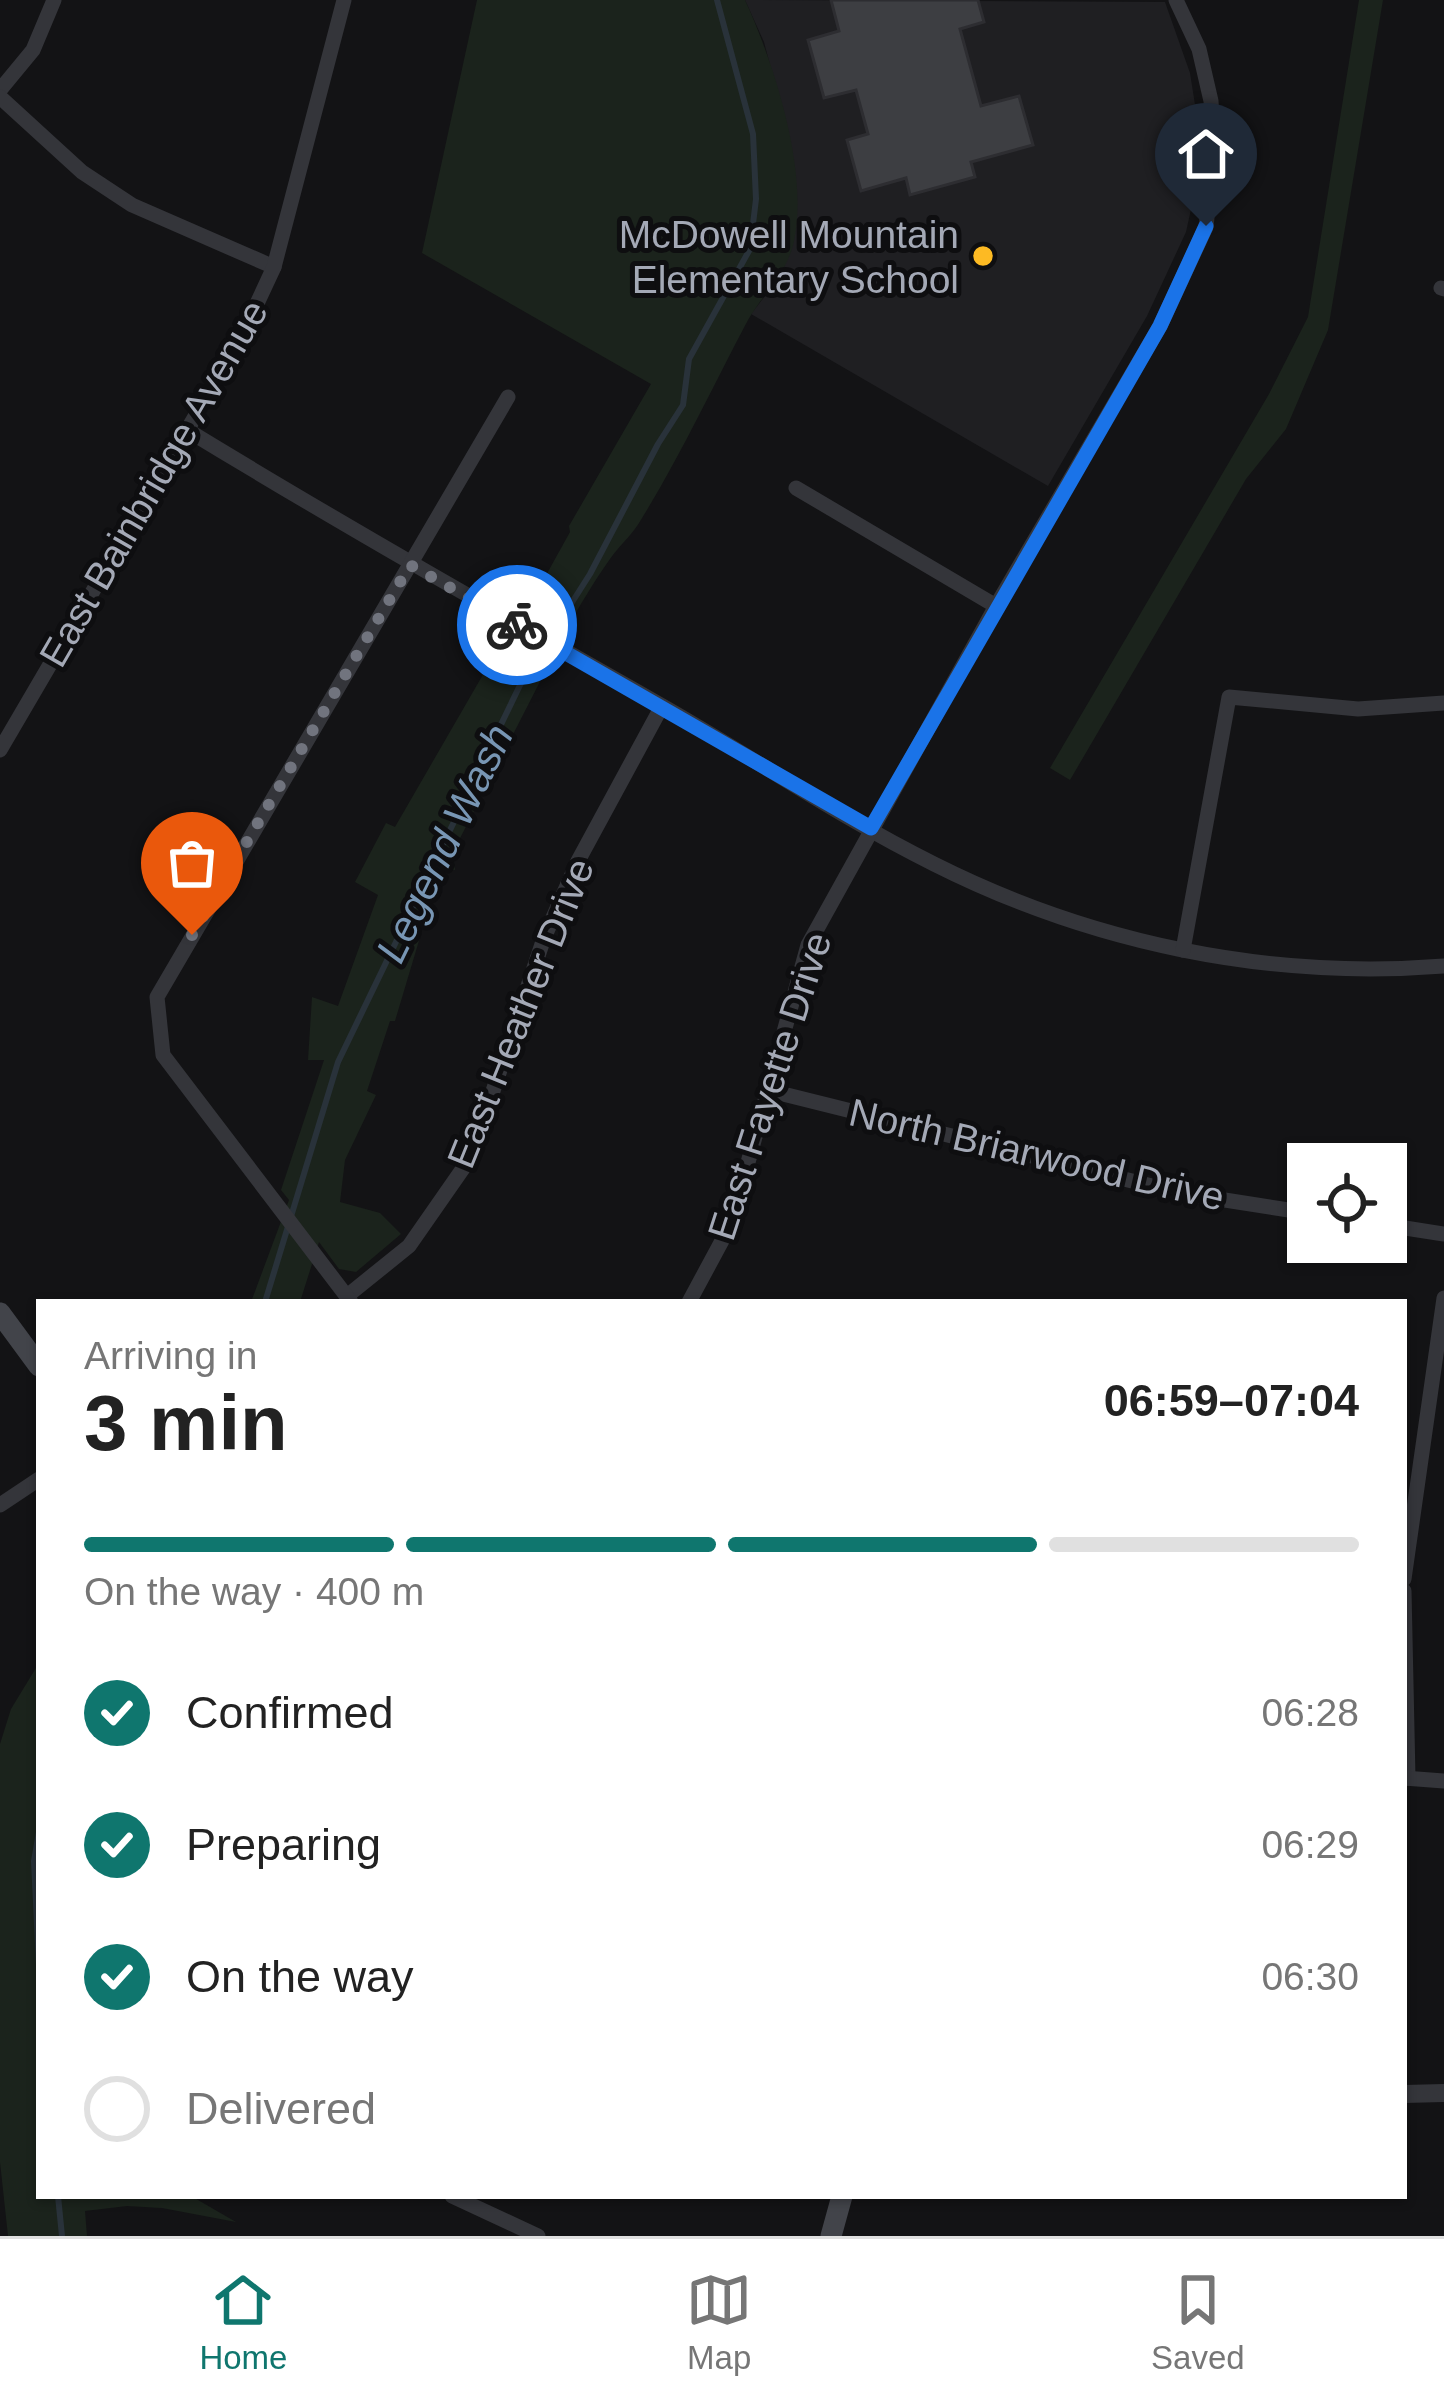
<!DOCTYPE html>
<html lang="en">
<head>
<meta charset="utf-8">
<style>
  :root { --surface:#fff; --page:#f2f2f2; --text:#222; --muted:#767676; --line:#e0e0e0; --accent:#0f766e }
  body { margin:0; font-family:Arial,sans-serif; background:var(--page); color:var(--text); height:100vh; display:flex; flex-direction:column; font-size:45px; white-space:nowrap }
  * { box-sizing:border-box; margin:0 }
  p { font-size:39px; color:var(--muted) }
  .icon { flex:none; width:66px; height:66px; fill:none; stroke:currentColor; stroke-width:2; stroke-linecap:round; stroke-linejoin:round }
  .map { position:relative; flex:1; overflow:hidden }
  .side { position:absolute; left:36px; top:1299px; width:1371px; height:900px; display:flex; flex-direction:column; background:var(--surface); border-radius:0px; box-shadow:0 3px 9px #0004 }
  .side>* { flex:none }
  .fabs { position:absolute; left:1287px; top:1143px; display:grid; gap:24px }
  .fabs a { display:grid; place-items:center; width:120px; height:120px; border-radius:0px; background:var(--surface); box-shadow:0 3px 9px #0004; font-size:60px }
  .pin { position:absolute; display:grid; place-items:center; width:102px; height:102px; color:#fff; margin:-123px -51px; border-radius:50% 50% 50% 0; rotate:-45deg; box-shadow:0 0 12px #0007 }
  .pin .icon { rotate:45deg }
  .courier { position:absolute; display:grid; place-items:center; width:120px; height:120px; margin:-60px; border:9px solid #1a73e8; border-radius:50%; background:#fff; color:#222; box-shadow:0 3px 15px #0007 }
  .head em { font-style:normal; font-weight:700 }
  .head div { display:flex; flex-direction:column-reverse }
  .head { display:flex; align-items:center; justify-content:space-between; height:204px; padding:0 48px }
  h1 { font-size:78px; font-weight:700; line-height:90px }
  .bar { display:grid; grid-template-columns:repeat(4,1fr); gap:18px 12px; align-content:center; height:144px; padding:0 48px }
  .bar i { height:15px; border-radius:9px; background:var(--line) }
  .bar .selected { background:var(--accent) }
  .bar p { grid-column:span 4 }
  ol { padding:0 48px; list-style:none }
  li { display:flex; align-items:center; gap:36px; height:132px }
  li p { margin-inline-start:auto }
  li .icon { padding:12px; border-radius:50%; background:var(--accent); color:#fff; stroke-width:4 }
  li:last-child { color:var(--muted) }
  li i { width:66px; height:66px; border:6px solid var(--line); border-radius:50% }
  .dock { display:flex; justify-content:space-around; align-items:center; height:168px; border-top:3px solid var(--line); background:var(--surface); font-size:33px; color:var(--muted) }
  .dock a { display:grid; justify-items:center; gap:6px }
  .dock .selected { color:var(--accent) }
  .map>svg:first-child { display:block }
</style>
</head>
<body>
<div class="map">
<svg width="1444" height="2236" viewBox="0 0 1444 2236">
  <rect width="100%" height="100%" fill="#131315"/>
  <polygon fill="#1f1f22" points="745,0 1165,2 1190,73 1196,111 1195,191 1186,232 1147,316 1048,486 751,314 783,273 797,193 790,141 764,42"/>
  <g fill="#1b231c">
    <path d="M477 0H745C774 63 809 171 794 241 787 274 764 292 748 320 712 388 680 457 639 523 631 536 619 546 610 559 594 581 580 606 566 629L529 606 570 532 569 526 651 384 422 253Z"/>
    <polygon points="1359,0 1383,0 1328,330 1286,429 1246,479 1070,780 1050,768 1269,394 1308,317"/>
    <polygon points="507,633 551,660 453,852 455,870 441,867 395,1021 390,1021 367,1091 376,1095 345,1160 340,1202 380,1213 401,1234 356,1272 339,1269 319,1242 300,1302 251,1302 289,1200 281,1190 324,1060 308,1060 312,997 338,1006 378,895 355,882 386,823 395,827"/>
    <polygon points="39,1663 39,2196 191,2196 236,2222 162,2208 127,2206 85,2211 87,2236 8,2236 0,2162 0,1744 11,1709"/>
  </g>
  <g fill="none" stroke-linecap="round" stroke-linejoin="round">
    <g stroke="#29323a" stroke-width="6">
      <polyline points="265,1302 338,1062 522,681 590,574 658,444 683,405 689,359 750,249 756,199 753,134 717,0"/>
      <polyline points="39,1832 34,1861 39,1965"/>
      <polyline points="58,2196 62,2236"/>
    </g>
  </g>
  <polygon fill="#3d3e42" stroke="#2d2d31" stroke-width="3" points="831,0 978,0 984,22 960,29 981,106 1019,96 1033,145 971,162 975,177 910,195 906,178 861,191 847,140 868,134 856,90 824,98 808,40 839,31"/>
  <g fill="none" stroke-linecap="round" stroke-linejoin="round">
    <g stroke="#34353a" stroke-width="15">
      <polyline points="0,90 33,50 54,0"/>
      <polyline points="0,97 82,172 132,205 274,267"/>
      <polyline points="1441,288 1444,289"/>
      <path d="M187 430C343 525 500 614 659 704 751 756 839 817 934 864 1091 943 1268 980 1444 966"/>
      <polyline points="796,488 996,606"/>
      <polyline points="0,750 241,338 274,267 344,0"/>
      <polyline points="1183,950 1229,697 1358,709 1444,703"/>
      <polyline points="767,1090 1180,1193 1308,1213"/>
      <polyline points="1386,1225 1444,1234"/>
      <polyline points="347,1296 409,1246 471,1157 544,938 578,861 662,706"/>
      <polyline points="351,1302 163,1055 157,997 508,397"/>
      <polyline points="689,1302 731,1224 808,945 996,606 1160,326 1206,227 1214,151 1211,101 1199,49 1176,0"/>
      <polyline points="0,1505 39,1479"/>
      <polyline points="1404,1579 1444,1298"/>
      <polyline points="1404,1591 1408,1778"/>
      <polyline points="1404,1778 1444,1781"/>
      <polyline points="452,2196 538,2236"/>
    </g>
    <polyline stroke="#34353a" stroke-width="18" points="1404,2094 1444,2093"/>
    <g stroke="#42444a" stroke-width="21">
      <polyline points="0,1313 39,1366"/>
      <polyline points="831,2236 842,2196"/>
    </g>
  </g>
  <g fill="none" stroke-linecap="round" stroke-linejoin="round">
    <polyline stroke="#71747e" stroke-width="12" stroke-dasharray="0 21.6" points="192,935 410,565 517,625"/>
    <polyline stroke="#1a73e8" stroke-width="15" points="517,625 871,828 1160,326 1206,226"/>
  </g>
  <circle fill="#fdba23" stroke="#0e0e10" stroke-width="4.5" cx="983" cy="256" r="12"/>
  <g text-anchor="middle" stroke-width="10" stroke-linejoin="round" paint-order="stroke">
    <g font-size="39" fill="#a4a9b6" stroke="#0e0e10" text-anchor="end">
      <text x="959" y="248">McDowell Mountain<tspan x="959" dy="45">Elementary School</tspan></text>
    </g>
    <g font-size="39" fill="#a4a9b6" stroke="#0e0e10">
      <text transform="translate(153 483) rotate(-60)" y="14">East Bainbridge Avenue</text>
      <text transform="translate(520 1013) rotate(-68)" y="14">East Heather Drive</text>
      <text transform="translate(769 1086) rotate(-72)" y="14">East Fayette Drive</text>
      <text transform="translate(1037 1154) rotate(13)" y="14">North Briarwood Drive</text>
    </g>
    <g font-size="42" font-style="italic" fill="#7896b4" stroke="#0e0e10">
      <text transform="translate(444 843) rotate(-64)" y="15">Legend Wash</text>
    </g>
  </g>
</svg>
<div class="fabs">
<a><svg class="icon" aria-label="locate" viewBox="0 0 24 24"><circle cx="12" cy="12" r="6"/><path d="M12 2v4M12 18v4M2 12h4M18 12h4"/></svg></a>
</div>
<div class="pin" style="left:192px;top:935px;background:#ea580c"><svg class="icon" aria-label="bag" viewBox="0 0 24 24"><path d="M5 8h14l-1 12H6zM9 8a3 3 0 0 1 6 0"/></svg></div>
<div class="pin" style="left:1206px;top:226px;background:#1f2937"><svg class="icon" aria-label="home" viewBox="0 0 24 24"><path d="M3 11l9-7 9 7M6 9v11h12V9"/></svg></div>
<div class="courier" style="left:517px;top:625px"><svg class="icon" aria-label="bike" viewBox="0 0 24 24"><circle cx="6" cy="16" r="4"/><circle cx="18" cy="16" r="4"/><path d="M6 16l4-8h5l3 8M10 8l3 8H6M13 5h3"/></svg></div>
<section class="side">
<div class="head"><div><h1>3 min</h1><p>Arriving in</p></div><em>06:59–07:04</em></div>
<div class="bar"><i class="selected"></i><i class="selected"></i><i class="selected"></i><i></i><p>On the way · 400 m</p></div>
<ol>
<li><svg class="icon" aria-label="check" viewBox="0 0 24 24"><path d="M5 12l5 5 9-10"/></svg>Confirmed<p>06:28</p></li>
<li><svg class="icon" aria-label="check" viewBox="0 0 24 24"><path d="M5 12l5 5 9-10"/></svg>Preparing<p>06:29</p></li>
<li><svg class="icon" aria-label="check" viewBox="0 0 24 24"><path d="M5 12l5 5 9-10"/></svg>On the way<p>06:30</p></li>
<li><i></i>Delivered</li>
</ol>
</section>
</div>
<nav class="dock">
<a class="selected"><svg class="icon" aria-label="home" viewBox="0 0 24 24"><path d="M3 11l9-7 9 7M6 9v11h12V9"/></svg>Home</a>
<a><svg class="icon" aria-label="map" viewBox="0 0 24 24"><path d="M3 6l6-2 6 2 6-2v14l-6 2-6-2-6 2zM9 4v14M15 6v14"/></svg>Map</a>
<a><svg class="icon" aria-label="saved" viewBox="0 0 24 24"><path d="M7 4h10v16l-5-4-5 4z"/></svg>Saved</a>
</nav>
</body>
</html>
